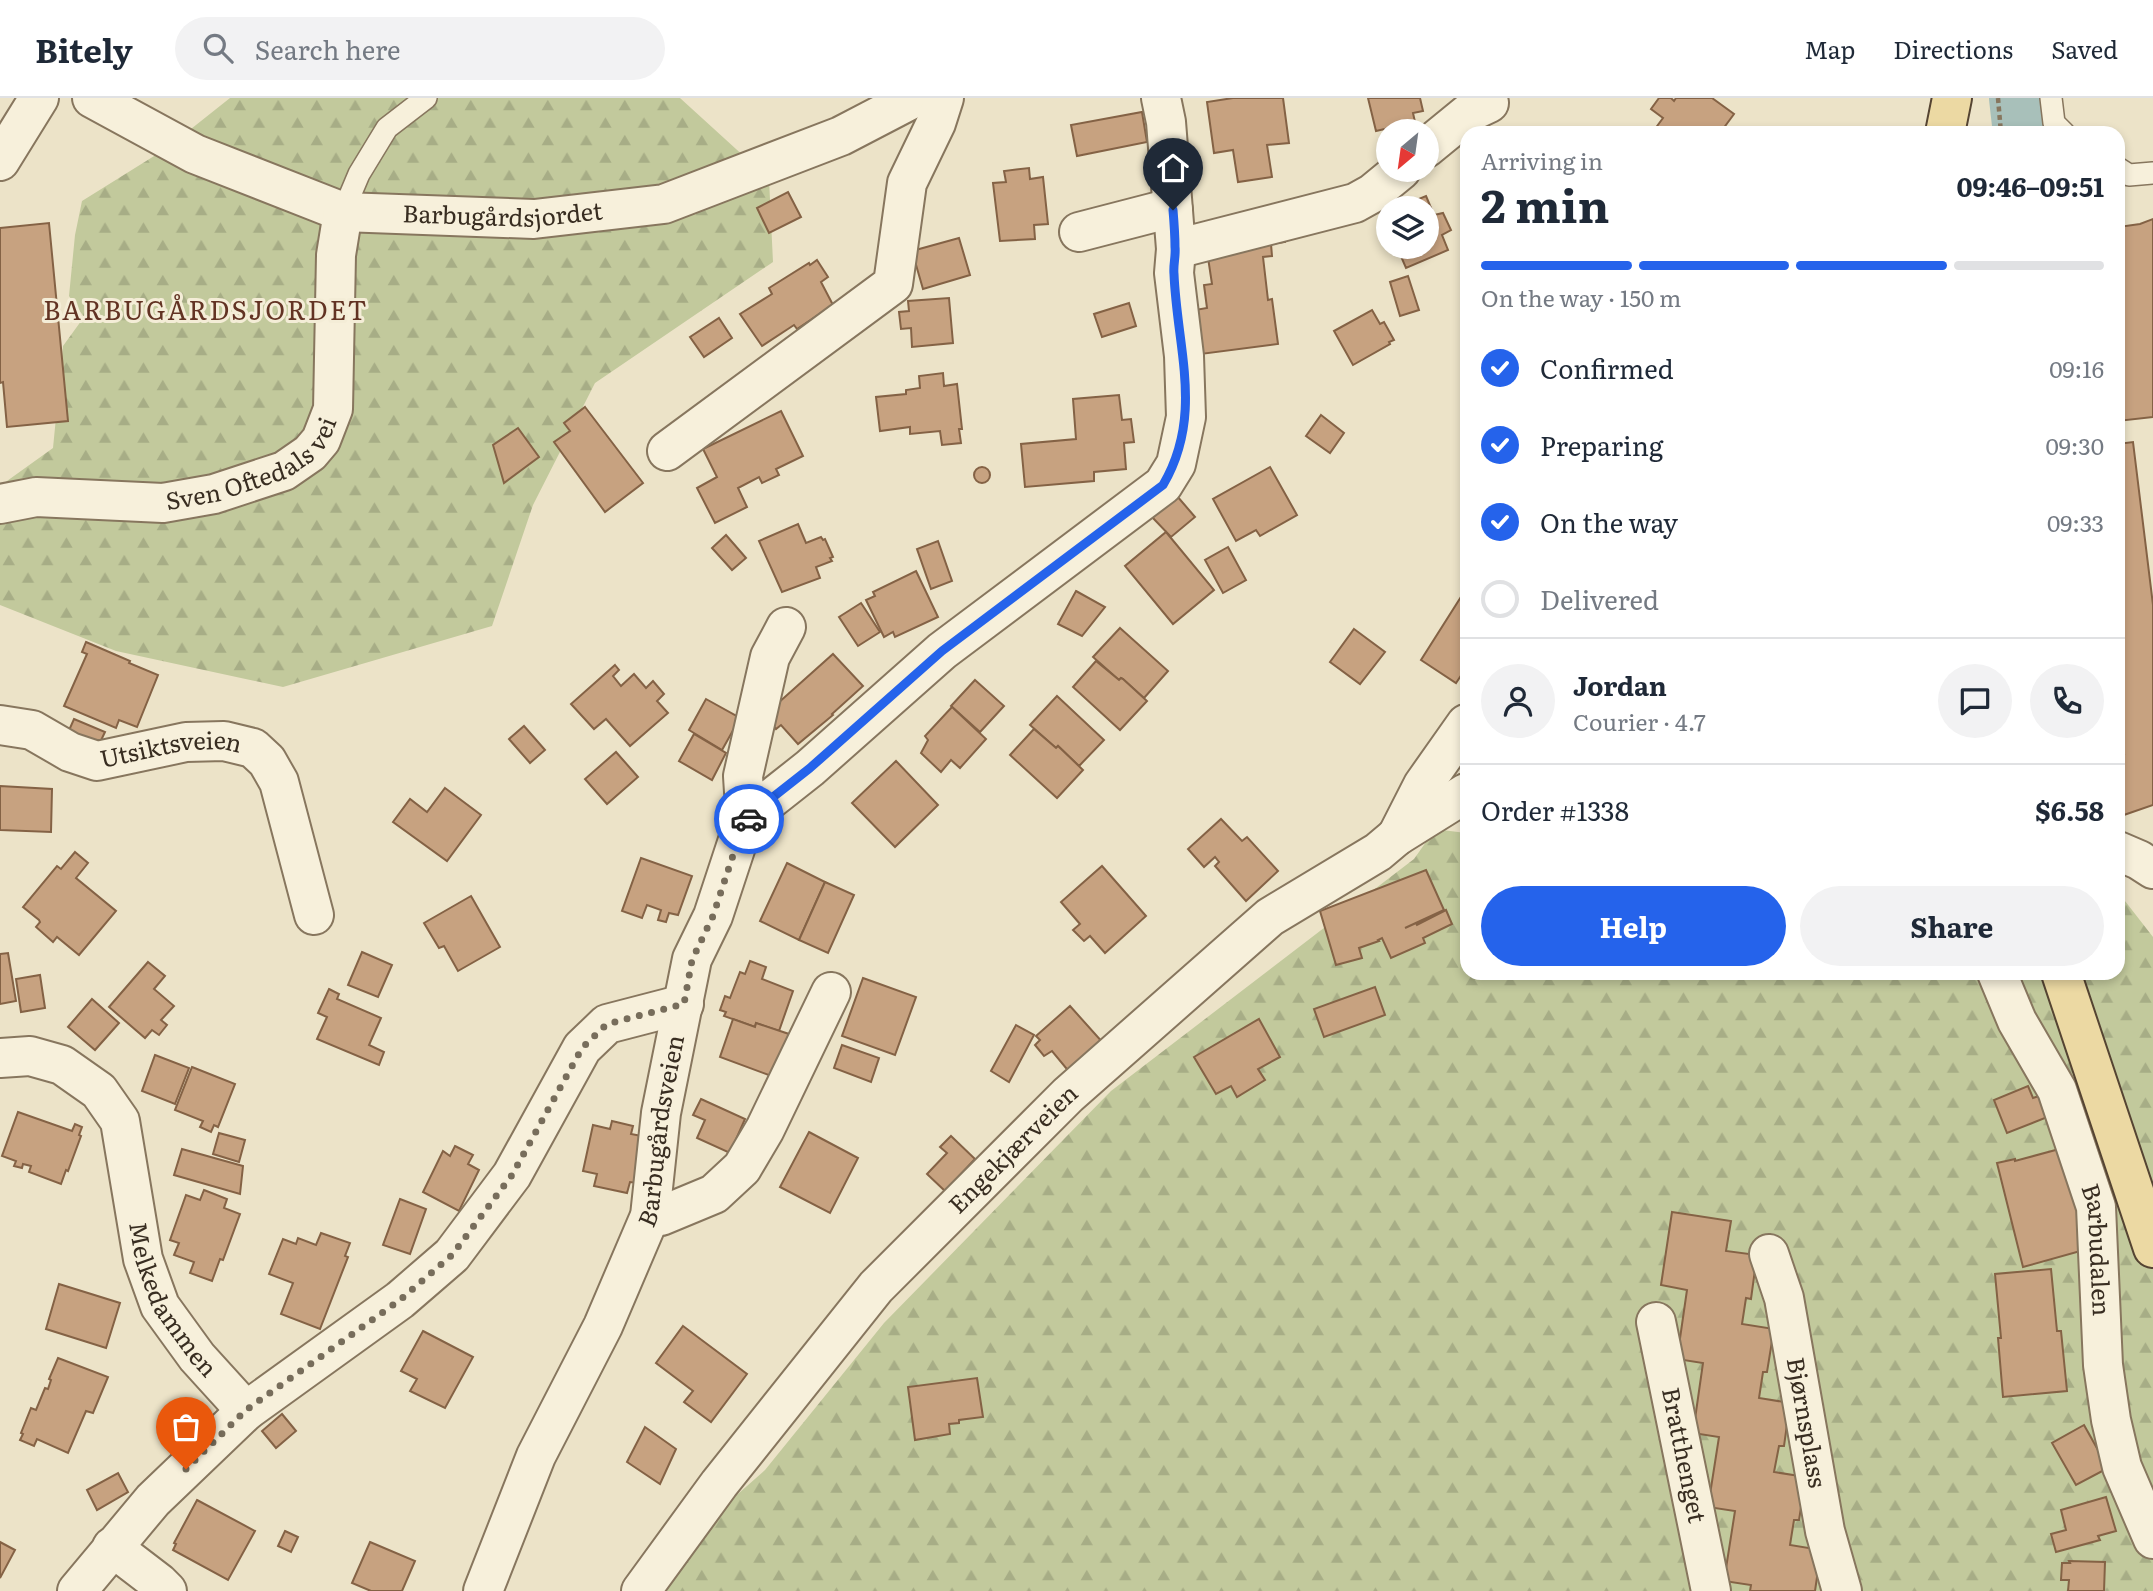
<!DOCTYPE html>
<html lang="en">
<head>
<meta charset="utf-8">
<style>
  :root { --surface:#fff; --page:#f2f2f3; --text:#1f2937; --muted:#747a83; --line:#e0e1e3; --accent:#2563eb }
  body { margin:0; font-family:Literata,serif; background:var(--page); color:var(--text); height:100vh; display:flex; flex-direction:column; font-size:26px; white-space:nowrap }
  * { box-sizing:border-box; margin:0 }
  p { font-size:23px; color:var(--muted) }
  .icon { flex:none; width:38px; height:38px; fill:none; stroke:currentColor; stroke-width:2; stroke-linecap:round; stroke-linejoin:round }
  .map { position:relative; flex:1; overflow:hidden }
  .side { position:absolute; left:1460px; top:28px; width:665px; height:854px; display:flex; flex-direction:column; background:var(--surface); border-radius:21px; box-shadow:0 4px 10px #0003 }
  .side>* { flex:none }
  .needle { width:46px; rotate:209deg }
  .controls { position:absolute; left:1376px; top:21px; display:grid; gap:14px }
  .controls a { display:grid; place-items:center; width:63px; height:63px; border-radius:50%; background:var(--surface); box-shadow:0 4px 10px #0003; font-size:35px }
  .pin { position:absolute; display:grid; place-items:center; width:60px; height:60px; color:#fff; margin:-72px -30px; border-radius:50% 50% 50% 0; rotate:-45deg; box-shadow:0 0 7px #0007 }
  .pin .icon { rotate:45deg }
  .courier { position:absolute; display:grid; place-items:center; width:70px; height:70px; margin:-35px; border:5px solid #2563eb; border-radius:50%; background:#fff; color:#222; box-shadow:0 2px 9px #0007 }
  .overview em { font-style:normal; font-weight:700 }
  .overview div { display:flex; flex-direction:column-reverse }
  .overview { display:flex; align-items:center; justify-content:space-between; height:119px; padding:0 21px }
  h1 { font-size:46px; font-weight:700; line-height:52px }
  .bar { display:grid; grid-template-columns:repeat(4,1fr); gap:10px 7px; align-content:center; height:84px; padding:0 21px }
  .bar i { height:9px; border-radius:5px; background:var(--line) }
  .bar .selected { background:var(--accent) }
  .bar p { grid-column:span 4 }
  .line { display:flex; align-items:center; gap:18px; padding:0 21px; border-top:2px solid var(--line) }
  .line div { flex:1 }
  .round { display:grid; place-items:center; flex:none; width:74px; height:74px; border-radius:37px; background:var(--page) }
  ol { padding:0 21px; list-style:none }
  li { display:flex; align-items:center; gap:21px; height:77px }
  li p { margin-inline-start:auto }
  li .icon { padding:7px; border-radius:50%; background:var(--accent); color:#fff; stroke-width:4 }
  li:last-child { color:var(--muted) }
  li i { width:38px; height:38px; border:4px solid var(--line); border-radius:50% }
  .primary-button { display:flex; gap:14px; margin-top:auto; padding:14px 21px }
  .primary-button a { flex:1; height:80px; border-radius:42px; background:var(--accent); color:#fff; font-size:28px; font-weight:700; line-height:80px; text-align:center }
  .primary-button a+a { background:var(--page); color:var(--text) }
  header { display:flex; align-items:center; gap:42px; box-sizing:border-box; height:98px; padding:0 35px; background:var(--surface); border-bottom:2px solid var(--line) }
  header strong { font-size:33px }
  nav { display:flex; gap:38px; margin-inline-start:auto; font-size:24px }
  .search { width:490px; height:63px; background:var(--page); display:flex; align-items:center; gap:18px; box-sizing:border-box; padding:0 24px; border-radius:38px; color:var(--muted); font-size:26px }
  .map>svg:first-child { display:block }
</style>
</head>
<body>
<header>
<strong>Bitely</strong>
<div class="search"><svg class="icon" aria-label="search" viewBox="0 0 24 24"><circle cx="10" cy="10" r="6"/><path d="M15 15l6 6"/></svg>Search here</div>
<nav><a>Map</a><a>Directions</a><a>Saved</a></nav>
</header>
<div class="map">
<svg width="2153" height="1493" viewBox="0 0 2153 1493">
  <defs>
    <pattern id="forest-firs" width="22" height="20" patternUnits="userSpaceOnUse" patternTransform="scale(1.75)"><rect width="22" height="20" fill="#c2c99c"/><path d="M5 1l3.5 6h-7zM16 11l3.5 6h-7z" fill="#a7ad86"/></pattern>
  </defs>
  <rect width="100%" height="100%" fill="#ece3c8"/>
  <g fill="url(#forest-firs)">
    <polygon points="230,0 680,0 769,81 773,164 595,285 533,407 492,528 283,589 116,553 0,507 0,388 53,350 63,248 84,219 69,198 75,137 82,103 167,50"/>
    <polygon points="1443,720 1442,732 1466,735 1466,875 2118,875 2118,794 2153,839 2153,1493 628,1493 765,1372 884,1225 1111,993 1414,761"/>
  </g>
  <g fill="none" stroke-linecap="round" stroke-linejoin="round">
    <polyline stroke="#a8c0ba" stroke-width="66" points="2022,0 2026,35"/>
  </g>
  <g fill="#c7a280" stroke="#846245" stroke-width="2">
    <polygon points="1233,0 1283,0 1289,45 1267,47 1272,79 1238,84 1233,52 1214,55 1207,4"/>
    <polygon points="1368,0 1420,0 1423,13 1413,15 1415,24 1376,33"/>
    <polygon points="1659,0 1671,0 1674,3 1676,0 1712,0 1734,16 1720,35 1652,35 1663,20 1651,11"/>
    <polygon points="1142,14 1147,44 1077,58 1071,27"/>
    <polygon points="1029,70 1030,81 1043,79 1048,126 1034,127 1035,141 1000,143 993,85 1006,84 1004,73"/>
    <polygon points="788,94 801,119 769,135 757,110"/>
    <polygon points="1426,98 1434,117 1443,115 1451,132 1442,137 1448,152 1406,170 1397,149 1426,149 1426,110 1397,110"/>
    <polygon points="2153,121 2153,319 2118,323 2118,129 2140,126"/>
    <polygon points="49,125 68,323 7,329 3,284 0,285 0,130"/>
    <polygon points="1284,135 1285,144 1271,146 1272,158 1263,159 1268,202 1272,201 1278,246 1201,256 1195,212 1207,210 1204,187 1212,186 1207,153"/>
    <polygon points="959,140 970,177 923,191 912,153"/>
    <polygon points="817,162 828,179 821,184 833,207 797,231 794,227 762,248 740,216 772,196 769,190 809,165 810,167"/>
    <polygon points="1408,178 1419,212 1400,218 1390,184"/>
    <polygon points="949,200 953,245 912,249 911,230 901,231 899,214 909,213 908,203"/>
    <polygon points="1129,205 1136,228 1102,239 1094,216"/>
    <polygon points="1372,212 1380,226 1384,224 1394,242 1389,244 1390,246 1353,267 1334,233"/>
    <polygon points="719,220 732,240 704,259 690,239"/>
    <polygon points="943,275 944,288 957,286 962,331 959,331 961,345 942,347 940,333 910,336 910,329 880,333 876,299 906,296 906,292 920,290 919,278"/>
    <polygon points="1119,297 1122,322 1131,321 1134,344 1124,345 1126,371 1094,374 1094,383 1025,389 1021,346 1076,341 1073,301"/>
    <polygon points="585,309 643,385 605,414 554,344 570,333 564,325"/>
    <polygon points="781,313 803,358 776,371 779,377 762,385 759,379 738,390 747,409 715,425 697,390 717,379 703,351"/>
    <polygon points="1321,317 1344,335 1330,355 1306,338"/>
    <polygon points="518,330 539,359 504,385 493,347"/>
    <polygon points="2133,344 2153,507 2153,707 2118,719 2118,658 2124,656 2121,646 2118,647 2118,346"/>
    <polygon points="1270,369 1297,417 1260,438 1256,432 1236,443 1213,401"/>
    <circle cx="982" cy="377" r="8"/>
    <polygon points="1177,398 1195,419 1171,439 1152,419"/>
    <polygon points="798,426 806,445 821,439 823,442 825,441 833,459 830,460 832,463 816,469 820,480 782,494 759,443"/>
    <polygon points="1166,434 1214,492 1173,526 1125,468"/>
    <polygon points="726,437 746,460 732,472 712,450"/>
    <polygon points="938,443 952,483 931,491 917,451"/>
    <polygon points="1228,449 1246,482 1223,495 1205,462"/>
    <polygon points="916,473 938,519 895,539 893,534 884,539 866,502 875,498 873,494"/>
    <polygon points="1466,491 1466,570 1456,585 1421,562"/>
    <polygon points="1076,493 1105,509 1082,538 1058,526"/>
    <polygon points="861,505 880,534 858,548 839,519"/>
    <polygon points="1120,530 1168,573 1144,600 1123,581 1121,580 1119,582 1093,559"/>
    <polygon points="1354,531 1385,554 1360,586 1330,564"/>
    <polygon points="86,544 130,563 129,565 158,577 137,629 119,622 116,630 64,608 87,556 82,554"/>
    <polygon points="833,556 863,588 832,616 833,617 798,646 781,627 776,631 766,619 768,614"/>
    <polygon points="1096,563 1119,582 1121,580 1123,581 1147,603 1120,632 1073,589"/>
    <polygon points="615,567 619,572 613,578 621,588 634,576 646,590 653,583 664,596 657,603 668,615 630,648 606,621 594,631 571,606"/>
    <polygon points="975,582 1004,608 980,634 951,608"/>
    <polygon points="1057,598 1104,642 1079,668 1058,648 1056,650 1030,627"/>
    <polygon points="706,601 740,620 722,652 689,632"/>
    <polygon points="952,609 986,641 960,670 951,662 941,674 921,655 928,642 925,638"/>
    <polygon points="74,621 105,634 96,653 66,639"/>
    <polygon points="524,628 545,652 530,665 509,641"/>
    <polygon points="1034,631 1056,650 1058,648 1083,672 1057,700 1010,657"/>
    <polygon points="694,636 726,655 712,682 679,663"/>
    <polygon points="616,654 638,679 607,706 585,681"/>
    <polygon points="896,663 938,707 895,749 852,705"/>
    <polygon points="0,688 52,691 51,734 0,732"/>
    <polygon points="445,690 481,717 447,763 393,724 410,701 427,714"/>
    <polygon points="1221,721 1242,743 1247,739 1278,773 1246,803 1215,768 1219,764 1215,759 1204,769 1188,751"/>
    <polygon points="75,754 88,765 76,780 116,813 79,857 57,839 53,844 36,829 40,824 39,822 23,809 57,768 61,771"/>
    <polygon points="641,760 692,778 678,817 669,815 666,824 658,822 661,812 647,807 642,820 622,813"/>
    <polygon points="787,765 825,784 799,842 760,823"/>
    <polygon points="1102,768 1146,818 1105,855 1090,838 1084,843 1073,832 1080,826 1061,804"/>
    <polygon points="1426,772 1444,812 1405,830 1416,825 1417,827 1446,812 1452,826 1423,840 1425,845 1391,860 1382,840 1378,842 1379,843 1359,850 1362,860 1336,867 1320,813"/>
    <polygon points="825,784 854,797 828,855 799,842"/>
    <polygon points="471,798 500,849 458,873 444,848 439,850 424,825"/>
    <polygon points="362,854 392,867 378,899 348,887"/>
    <polygon points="8,855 16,903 0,906 0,856"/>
    <polygon points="750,863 766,869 762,881 793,893 779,933 756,925 755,929 724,918 726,914 720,912 725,898 730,900 740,874 745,876"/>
    <polygon points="148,864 165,878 154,891 174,908 161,922 167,927 159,937 152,932 145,940 109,909"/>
    <polygon points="40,877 45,910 21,914 16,881"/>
    <polygon points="863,880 916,899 895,957 842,938"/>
    <polygon points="1375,889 1385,917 1324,939 1314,911"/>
    <polygon points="329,891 339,896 337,901 381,920 369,947 384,954 379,967 317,941 327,919 318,915"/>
    <polygon points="92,901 119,925 95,952 68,929"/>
    <polygon points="1070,908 1104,946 1071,976 1052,953 1044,958 1035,947 1040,942 1036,938"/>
    <polygon points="733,921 755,929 756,925 789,936 774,979 720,959"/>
    <polygon points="1259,921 1280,959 1258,971 1265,982 1237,999 1231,988 1216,996 1194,959"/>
    <polygon points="1016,927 1034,937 1009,984 991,973"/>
    <polygon points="842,947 879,960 871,984 834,970"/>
    <polygon points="155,957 189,970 175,1006 142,993"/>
    <polygon points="192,969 235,986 218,1029 214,1027 211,1034 200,1029 203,1023 175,1012"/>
    <polygon points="2028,988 2033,1000 2042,997 2050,1018 2007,1035 1994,1002"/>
    <polygon points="701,1001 745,1021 730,1055 697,1040 705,1022 693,1017"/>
    <polygon points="18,1014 72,1033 75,1026 82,1029 79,1037 81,1038 68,1073 66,1072 61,1086 29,1074 31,1068 23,1066 22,1070 14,1068 16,1063 2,1058"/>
    <polygon points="612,1023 633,1028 631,1036 647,1039 637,1085 630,1084 627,1095 594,1088 597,1076 583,1073 593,1027 610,1031"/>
    <polygon points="809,1034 858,1060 830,1115 780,1089"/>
    <polygon points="219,1035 245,1042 239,1064 213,1056"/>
    <polygon points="951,1038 975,1061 945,1093 927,1076 947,1055 940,1049"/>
    <polygon points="455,1048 473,1057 468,1066 479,1072 459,1113 423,1094 443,1053 450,1058"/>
    <polygon points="2063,1050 2083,1130 2084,1152 2023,1169 1997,1065 2015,1061 2015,1063"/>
    <polygon points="182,1051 243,1068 240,1096 174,1077"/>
    <polygon points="204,1092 227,1101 224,1110 240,1116 223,1162 220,1161 212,1183 190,1175 194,1164 174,1157 179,1145 170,1142 186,1097 200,1102"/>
    <polygon points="400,1101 426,1111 410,1156 383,1147"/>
    <polygon points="1672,1114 1731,1123 1726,1153 1757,1157 1751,1201 1746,1200 1742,1226 1774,1231 1767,1274 1763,1274 1759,1300 1790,1305 1784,1348 1779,1348 1774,1374 1806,1379 1799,1422 1794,1422 1790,1447 1821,1452 1815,1493 1750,1493 1751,1487 1724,1483 1735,1413 1708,1409 1719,1339 1693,1335 1703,1265 1677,1261 1687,1192 1661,1187"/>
    <polygon points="321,1135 350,1145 345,1158 348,1159 320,1231 281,1216 293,1185 269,1176 283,1141 296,1146 298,1140 316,1147"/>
    <polygon points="2051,1171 2057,1233 2061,1233 2067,1293 2003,1299 1998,1240 2001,1240 1995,1176"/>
    <polygon points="59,1186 120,1205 106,1250 46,1231"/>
    <polygon points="683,1228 747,1276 711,1324 684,1304 693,1293 656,1265"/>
    <polygon points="423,1233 473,1259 445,1310 410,1293 417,1281 401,1273"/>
    <polygon points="58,1260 108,1279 93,1315 86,1313 68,1355 37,1341 34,1348 20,1342 23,1336 21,1335 31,1310 36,1312 45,1290 48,1291 51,1282 49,1281"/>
    <polygon points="977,1280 983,1319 959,1322 959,1325 949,1326 950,1336 915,1342 908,1289"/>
    <polygon points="282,1316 296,1333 276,1350 262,1333"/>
    <polygon points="2084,1327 2108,1370 2076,1387 2052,1345"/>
    <polygon points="645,1329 676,1351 660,1386 627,1364"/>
    <polygon points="118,1375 128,1394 97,1412 87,1392"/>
    <polygon points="2106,1399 2116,1433 2098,1438 2100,1442 2056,1454 2051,1436 2066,1432 2061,1412"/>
    <polygon points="197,1402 255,1433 228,1482 173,1452 176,1446 174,1445"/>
    <polygon points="285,1433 298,1439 291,1454 278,1448"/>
    <polygon points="0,1444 15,1452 0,1480"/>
    <polygon points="370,1444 415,1463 402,1493 371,1493 352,1485"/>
    <polygon points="2069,1463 2105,1464 2104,1493 2068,1493 2069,1482 2061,1482 2062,1465 2070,1465"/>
  </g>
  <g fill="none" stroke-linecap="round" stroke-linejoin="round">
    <defs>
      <g id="service">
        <polyline points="2051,0 2054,25 2064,35"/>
        <polyline points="2118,70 2129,77 2153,75"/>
        <polyline points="343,114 359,76 387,30 426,0"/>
      </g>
      <g id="minor">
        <path id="s1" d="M92 0 195 56 343 114 534 121 664 106 841 38 914 0"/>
        <polyline points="1426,50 1470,14 1489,5"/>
        <polyline points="0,63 39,0"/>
        <polyline points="1079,134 1160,113 1173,112"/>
        <polyline points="1176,151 1355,105 1373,95 1401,72"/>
        <polyline points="667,353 893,186 907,85 936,25 944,0"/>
        <path id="s2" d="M0 406 36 399 163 405 214 396 284 373 310 355 321 342 333 311 336 157 343 114"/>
        <path id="s3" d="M0 627 32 632 70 654 97 663 186 644 224 643 253 650 267 663 279 684 314 817"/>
        <polyline points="758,711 744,694 743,678 770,559 786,529"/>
        <polyline points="1397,738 1423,687 1466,626"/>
        <polyline points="2118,753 2139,762 2153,771"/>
        <path id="s4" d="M1997 875 2017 923 2057 992 2096 1109 2103 1267 2111 1322 2122 1369 2153 1441"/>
        <path id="s5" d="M0 960 30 958 62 967 99 993 120 1023 143 1161 160 1208 197 1259 246 1313 400 1202 452 1157 512 1077 582 950 607 926 684 906"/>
        <polyline points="650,1118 661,1118 714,1096 742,1070 765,1031 831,894"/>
        <path id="s6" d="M1769 1156 1784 1200 1825 1433 1842 1493"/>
        <path id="s7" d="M1656 1224 1711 1493"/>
        <polyline points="112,1449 159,1485 167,1493"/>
        <polyline points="77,1493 153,1402 246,1313"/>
        <path id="s8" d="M483 1493 536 1358 603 1228 650 1118 661 1015 692 861 713 818 743 727 758 711 810 670 942 553 1163 387 1176 366 1186 319 1184 258 1174 175 1176 151 1166 24 1161 0"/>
      </g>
      <g id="tertiary">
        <path id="s9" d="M641 1493 719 1386 876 1189 1068 997 1270 819 1378 754 1397 738 1466 695"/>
      </g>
      <g id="primary">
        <polyline points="1945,35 1952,0"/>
        <polyline points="2061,875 2153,1150"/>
      </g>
    </defs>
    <use href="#service" stroke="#87765e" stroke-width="24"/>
    <use href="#minor" stroke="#87765e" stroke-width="42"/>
    <use href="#tertiary" stroke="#87765e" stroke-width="42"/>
    <use href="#primary" stroke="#554432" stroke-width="42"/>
    <polyline stroke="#87765e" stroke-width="4.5" stroke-dasharray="5 3.5" stroke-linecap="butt" points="1998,0 2001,35"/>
    <use href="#service" stroke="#f7f0db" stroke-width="21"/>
    <use href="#minor" stroke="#f7f0db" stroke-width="38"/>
    <use href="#tertiary" stroke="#f7f0db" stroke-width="38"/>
    <use href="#primary" stroke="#ecd9a3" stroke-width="38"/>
  </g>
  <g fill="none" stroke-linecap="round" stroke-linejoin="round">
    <polyline stroke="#776d5b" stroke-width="7" stroke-dasharray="0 12.6" points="186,1371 246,1312 400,1202 452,1157 512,1077 582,950 607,926 684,906 692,862 713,818 743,727 749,721"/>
    <path stroke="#2563eb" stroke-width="9" d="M749 721 758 711 810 670 942 553 1163 387C1204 317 1177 251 1174 176 1173 167 1176 158 1175 149 1175 137 1174 124 1173 112"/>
  </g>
  <g text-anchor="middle" stroke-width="6" stroke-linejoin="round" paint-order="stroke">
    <g font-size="24" fill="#382d21" stroke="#f4edd7">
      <text dy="8" stroke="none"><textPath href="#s1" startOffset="436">Barbugårdsjordet</textPath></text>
      <text dy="8" stroke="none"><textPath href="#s2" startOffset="264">Sven Oftedals vei</textPath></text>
      <text dy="8" stroke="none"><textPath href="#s3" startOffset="180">Utsiktsveien</textPath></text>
      <text dy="8" stroke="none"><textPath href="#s8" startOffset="497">Barbugårdsveien</textPath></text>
      <text dy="8" stroke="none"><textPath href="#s9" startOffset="579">Engekjærveien</textPath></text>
      <text dy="8" stroke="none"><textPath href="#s4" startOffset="298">Barbudalen</textPath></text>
      <text dy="8" stroke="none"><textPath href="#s5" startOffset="334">Melkedammen</textPath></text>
      <text dy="8" stroke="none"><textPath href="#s6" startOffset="173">Bjørnsplass</textPath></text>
      <text dy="8" stroke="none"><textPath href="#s7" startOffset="136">Bratthenget</textPath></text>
    </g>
    <g font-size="26" letter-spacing="2" fill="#623323" stroke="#f4edd7">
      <text x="206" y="222">BARBUGÅRDSJORDET</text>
    </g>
  </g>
</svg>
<div class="controls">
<a><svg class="needle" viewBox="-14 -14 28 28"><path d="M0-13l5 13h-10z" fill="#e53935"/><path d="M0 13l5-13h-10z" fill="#747a83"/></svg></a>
<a><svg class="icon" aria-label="layers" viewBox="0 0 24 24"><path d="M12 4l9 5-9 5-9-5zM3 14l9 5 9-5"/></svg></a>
</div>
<div class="pin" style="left:186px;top:1371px;background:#ea580c"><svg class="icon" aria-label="bag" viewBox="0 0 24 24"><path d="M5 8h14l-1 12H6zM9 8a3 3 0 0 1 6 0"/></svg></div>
<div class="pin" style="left:1173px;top:112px;background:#1f2937"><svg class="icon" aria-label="home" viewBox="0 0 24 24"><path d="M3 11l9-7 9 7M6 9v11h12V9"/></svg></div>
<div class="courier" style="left:749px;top:721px"><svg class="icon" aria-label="car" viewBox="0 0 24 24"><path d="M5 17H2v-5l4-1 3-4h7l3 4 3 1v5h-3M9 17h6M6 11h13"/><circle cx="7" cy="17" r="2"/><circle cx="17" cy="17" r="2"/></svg></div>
<section class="side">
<div class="overview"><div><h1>2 min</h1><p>Arriving in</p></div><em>09:46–09:51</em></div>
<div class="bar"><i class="selected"></i><i class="selected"></i><i class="selected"></i><i></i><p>On the way · 150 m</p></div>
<ol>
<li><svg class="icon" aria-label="check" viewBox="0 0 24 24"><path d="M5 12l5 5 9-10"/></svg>Confirmed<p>09:16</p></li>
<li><svg class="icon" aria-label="check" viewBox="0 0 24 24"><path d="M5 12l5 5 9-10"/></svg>Preparing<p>09:30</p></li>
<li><svg class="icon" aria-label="check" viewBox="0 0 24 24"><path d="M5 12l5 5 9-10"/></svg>On the way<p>09:33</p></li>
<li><i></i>Delivered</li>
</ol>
<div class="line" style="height:126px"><a class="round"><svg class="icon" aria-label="person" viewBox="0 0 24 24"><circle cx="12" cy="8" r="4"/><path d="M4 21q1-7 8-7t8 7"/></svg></a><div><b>Jordan</b><p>Courier · 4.7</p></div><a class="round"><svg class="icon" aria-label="chat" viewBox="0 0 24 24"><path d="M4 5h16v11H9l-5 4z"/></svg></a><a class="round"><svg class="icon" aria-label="phone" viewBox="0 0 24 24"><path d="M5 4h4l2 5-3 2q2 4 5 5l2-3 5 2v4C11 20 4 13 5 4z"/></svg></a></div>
<div class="line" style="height:91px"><div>Order #1338</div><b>$6.58</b></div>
<div class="primary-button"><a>Help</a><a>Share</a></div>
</section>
</div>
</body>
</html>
